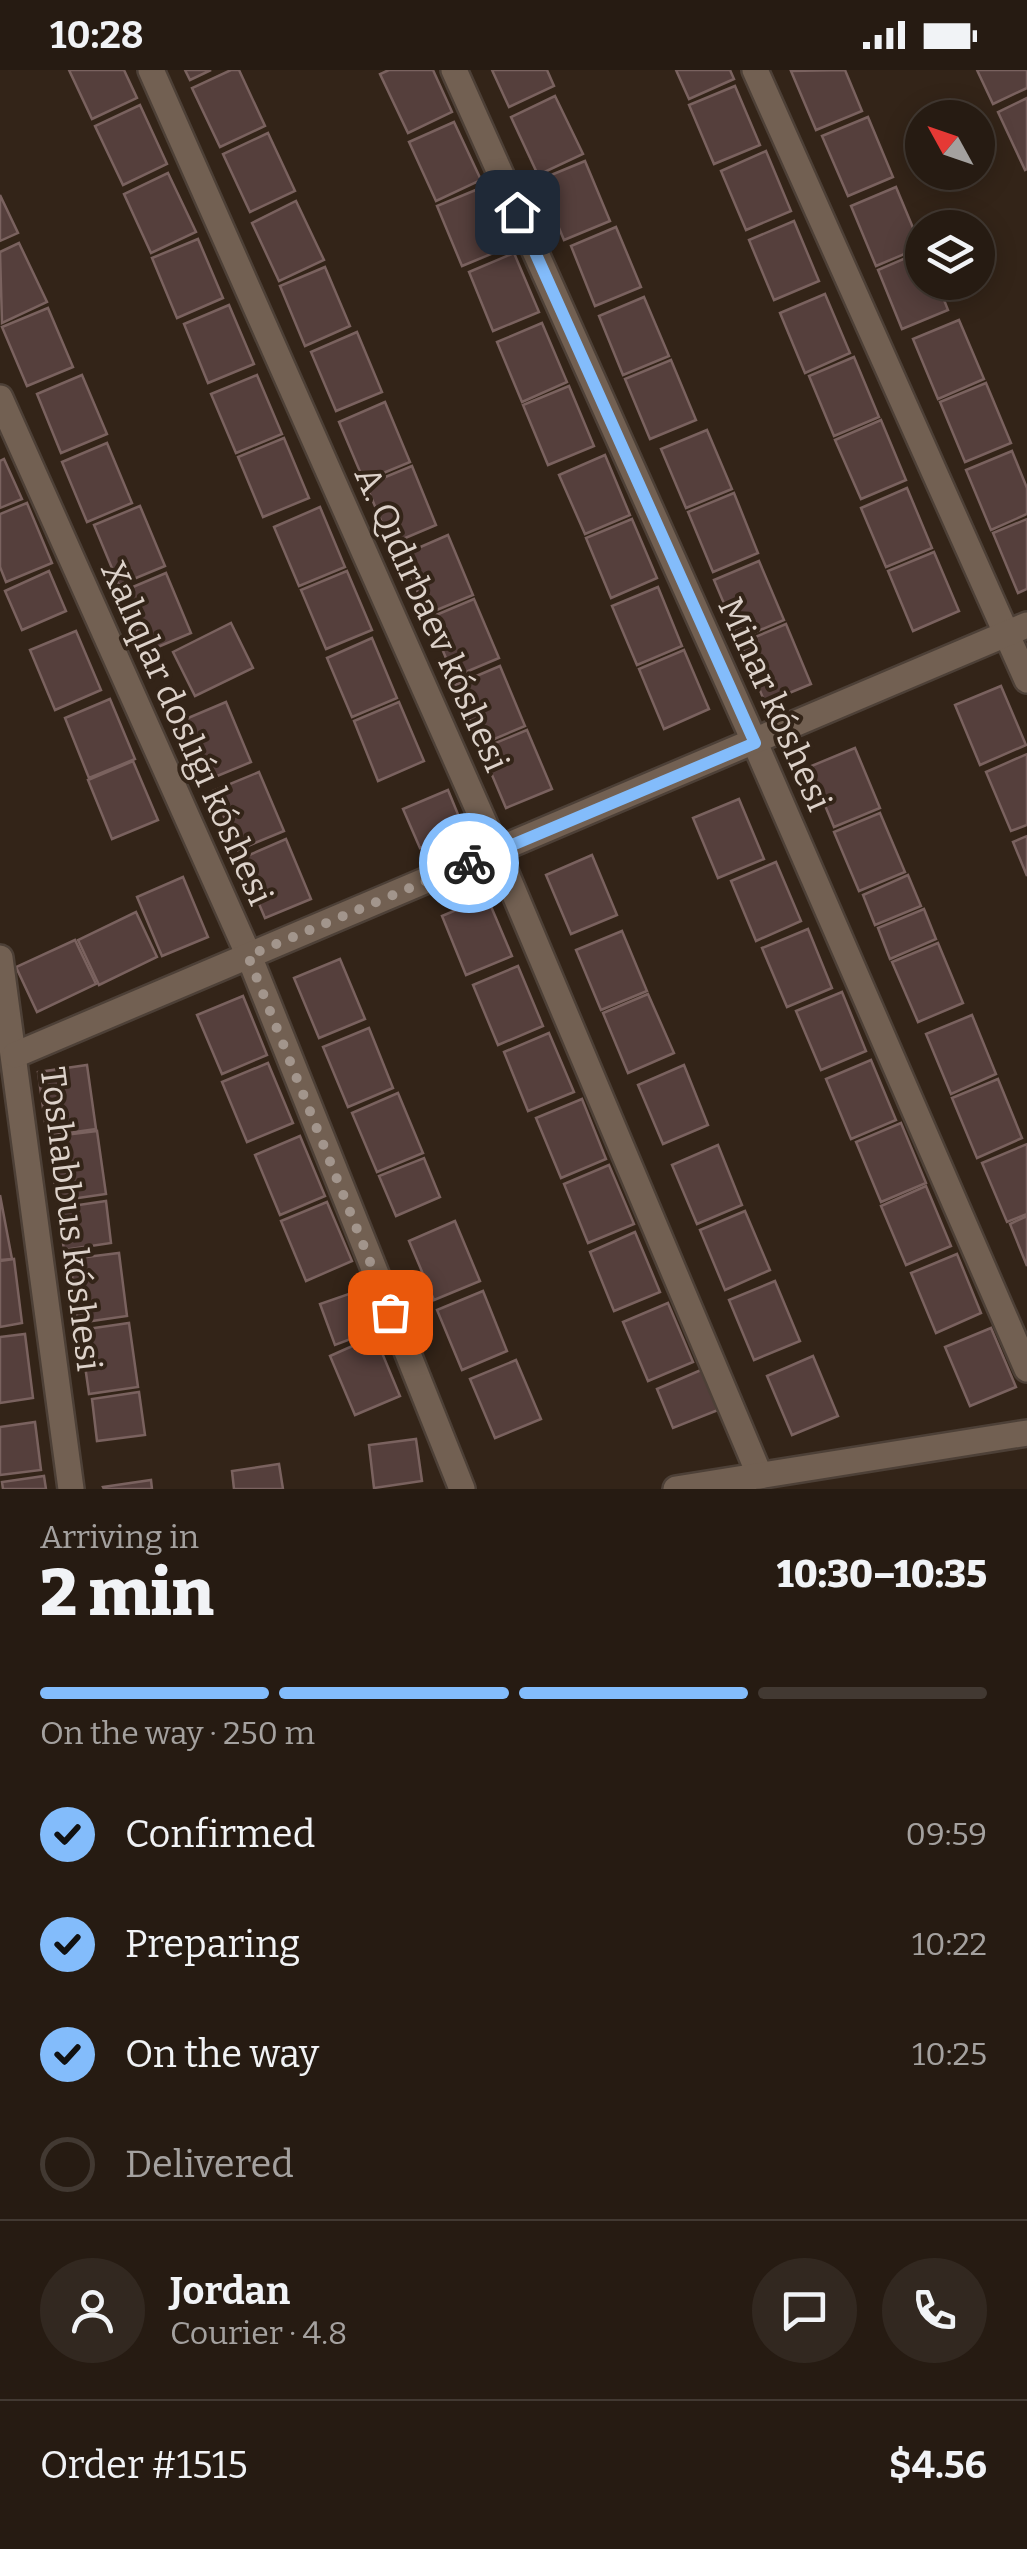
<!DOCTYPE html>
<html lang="en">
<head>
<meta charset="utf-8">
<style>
  :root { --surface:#261b12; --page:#322820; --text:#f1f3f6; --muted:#a4a19f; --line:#423932; --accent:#83bcfb }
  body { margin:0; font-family:Bitter,serif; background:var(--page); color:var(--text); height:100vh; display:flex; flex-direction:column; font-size:38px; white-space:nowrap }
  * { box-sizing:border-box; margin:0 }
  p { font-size:32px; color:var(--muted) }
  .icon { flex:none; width:55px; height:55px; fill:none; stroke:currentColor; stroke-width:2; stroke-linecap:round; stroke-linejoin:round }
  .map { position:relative; height:1419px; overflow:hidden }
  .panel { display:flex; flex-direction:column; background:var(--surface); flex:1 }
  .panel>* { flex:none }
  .needle { width:65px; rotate:310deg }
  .fabs { position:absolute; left:905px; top:30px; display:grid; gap:20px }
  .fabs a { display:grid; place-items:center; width:90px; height:90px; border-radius:50%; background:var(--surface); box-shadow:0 5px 25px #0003,0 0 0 2px var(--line); font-size:50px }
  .pin { position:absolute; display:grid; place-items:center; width:85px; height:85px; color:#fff; margin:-42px; border-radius:20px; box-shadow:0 5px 15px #0006 }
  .courier { position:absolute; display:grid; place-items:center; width:100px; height:100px; margin:-50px; border:8px solid #83bcfb; border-radius:50%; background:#fff; color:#222; box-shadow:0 2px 12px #0007 }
  .overview em { font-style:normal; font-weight:800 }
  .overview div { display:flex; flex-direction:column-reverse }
  .overview { display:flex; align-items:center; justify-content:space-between; height:170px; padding:0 40px }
  h1 { font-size:65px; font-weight:800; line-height:75px }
  .bar { display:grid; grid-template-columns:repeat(4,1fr); gap:15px 10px; align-content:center; height:120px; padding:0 40px }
  .bar i { height:12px; border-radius:8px; background:var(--line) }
  .bar .on { background:var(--accent) }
  .bar p { grid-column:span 4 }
  .line { display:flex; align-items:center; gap:25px; padding:0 40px; border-top:2px solid var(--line) }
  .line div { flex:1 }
  .round { display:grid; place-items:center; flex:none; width:105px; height:105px; border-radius:52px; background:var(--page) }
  ol { padding:0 40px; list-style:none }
  li { display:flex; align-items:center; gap:30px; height:110px }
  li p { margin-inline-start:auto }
  li .icon { padding:10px; border-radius:50%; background:var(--accent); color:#111; stroke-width:4 }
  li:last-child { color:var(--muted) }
  li i { width:55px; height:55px; border:5px solid var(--line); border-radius:50% }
  .status { display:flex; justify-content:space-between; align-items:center; height:70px; padding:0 50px; background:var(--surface); direction:ltr }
  .status svg { height:28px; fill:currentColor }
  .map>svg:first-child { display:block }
</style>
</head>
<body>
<div class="status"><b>10:28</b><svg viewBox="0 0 49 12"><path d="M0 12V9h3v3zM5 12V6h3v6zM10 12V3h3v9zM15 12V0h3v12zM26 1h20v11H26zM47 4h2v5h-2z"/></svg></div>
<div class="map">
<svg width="1027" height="1419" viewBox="0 0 1027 1419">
  <rect width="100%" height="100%" fill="#332418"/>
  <g fill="#553f3c" stroke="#7a625f" stroke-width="2.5">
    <polygon points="69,0 124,0 137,28 92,49"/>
    <polygon points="185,0 211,0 190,10"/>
    <polygon points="231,0 239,0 265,56 220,77 192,18"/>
    <polygon points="389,0 433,0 452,42 408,63 380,4"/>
    <polygon points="492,0 547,0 554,16 509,37"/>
    <polygon points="676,0 730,0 734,9 689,29"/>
    <polygon points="845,0 862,41 816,60 791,1"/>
    <polygon points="977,0 1027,0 1027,18 993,34"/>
    <polygon points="735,16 760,75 714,94 689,35"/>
    <polygon points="555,26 583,84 538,105 511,47"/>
    <polygon points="1027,28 1027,99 1025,100 998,42"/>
    <polygon points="140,35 167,94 123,115 95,56"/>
    <polygon points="868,47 893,107 848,126 822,66"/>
    <polygon points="454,52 481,110 436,131 409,72"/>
    <polygon points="268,63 295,121 250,142 223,84"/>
    <polygon points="766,81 791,141 746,160 721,101"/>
    <polygon points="585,91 610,151 564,170 539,110"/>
    <polygon points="168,103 196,162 151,183 124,124"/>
    <polygon points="483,117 508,177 462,196 437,136"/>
    <polygon points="896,117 921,177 876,196 851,136"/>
    <polygon points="0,125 18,163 0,171"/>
    <polygon points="296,131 324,190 279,211 252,153"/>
    <polygon points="794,151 819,211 774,230 749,170"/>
    <polygon points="616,157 641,217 595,236 571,176"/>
    <polygon points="198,169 223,228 177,248 152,188"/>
    <polygon points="19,173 47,232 2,253 0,182"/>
    <polygon points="922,181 922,212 937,212 948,240 902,259 878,200"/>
    <polygon points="514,183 539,242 493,261 469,202"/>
    <polygon points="325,197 350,256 305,276 280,216"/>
    <polygon points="825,224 850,283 805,303 780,243"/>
    <polygon points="644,227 669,286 623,305 599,246"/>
    <polygon points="229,235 254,294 208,313 184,254"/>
    <polygon points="48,238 73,297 27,316 2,257"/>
    <polygon points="959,250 984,309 938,329 913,269"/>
    <polygon points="542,253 567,312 522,332 497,272"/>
    <polygon points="357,262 382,322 336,341 311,282"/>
    <polygon points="854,287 879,347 834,366 809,306"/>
    <polygon points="671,290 696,350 650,369 625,309"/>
    <polygon points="82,305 107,364 61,383 37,324"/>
    <polygon points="257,305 282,364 236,383 211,324"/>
    <polygon points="986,313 1011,373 965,392 940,332"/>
    <polygon points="569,316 594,376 548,395 523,335"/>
    <polygon points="385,332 410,392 364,411 339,352"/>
    <polygon points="881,350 906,410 861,429 835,370"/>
    <polygon points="707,360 732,419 686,438 661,379"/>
    <polygon points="284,368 309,428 263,447 238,387"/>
    <polygon points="107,373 132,433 87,452 62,392"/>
    <polygon points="1012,381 1027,418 1027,444 991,460 966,400"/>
    <polygon points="605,385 630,445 585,464 559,405"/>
    <polygon points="4,389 22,429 0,438 0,391"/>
    <polygon points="412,396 436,455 391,474 366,415"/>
    <polygon points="907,418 932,478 886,497 861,438"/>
    <polygon points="734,423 758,483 713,502 688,442"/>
    <polygon points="27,433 52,493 6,512 0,497 0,444"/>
    <polygon points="140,436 165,496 119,515 94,455"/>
    <polygon points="320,437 345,497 299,516 274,457"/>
    <polygon points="632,449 657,508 611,528 586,468"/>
    <polygon points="1027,449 1027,519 1018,523 993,463"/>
    <polygon points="448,465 473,525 427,544 402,485"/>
    <polygon points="934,482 959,541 913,561 888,501"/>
    <polygon points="759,491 784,550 739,569 714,510"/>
    <polygon points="49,501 66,541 22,560 5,521"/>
    <polygon points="347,501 372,560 326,579 301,520"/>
    <polygon points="166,503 191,563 146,582 121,522"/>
    <polygon points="658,517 682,576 637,595 612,536"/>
    <polygon points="474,529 499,588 454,607 429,548"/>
    <polygon points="231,553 253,598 195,626 173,582"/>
    <polygon points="786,554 811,614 765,633 741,573"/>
    <polygon points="76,561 101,620 55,640 30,580"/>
    <polygon points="372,568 397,628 352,647 327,588"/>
    <polygon points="684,580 709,639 664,659 639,599"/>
    <polygon points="500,596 525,656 480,675 455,615"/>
    <polygon points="1001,616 1026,675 980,695 955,635"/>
    <polygon points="110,629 135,689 89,708 65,648"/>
    <polygon points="226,632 251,692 205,711 181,651"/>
    <polygon points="399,632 424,691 378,711 354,651"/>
    <polygon points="527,660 552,719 506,738 481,679"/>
    <polygon points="855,678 880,738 834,757 809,697"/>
    <polygon points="1027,684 1027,755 1011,761 986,702"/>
    <polygon points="133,691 158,750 112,769 88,710"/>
    <polygon points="259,702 284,761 238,780 213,721"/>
    <polygon points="448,720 464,759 420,778 403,739"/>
    <polygon points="739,729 764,789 718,808 693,748"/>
    <polygon points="880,743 905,802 859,821 834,762"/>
    <polygon points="1027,766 1027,806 1013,772"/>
    <polygon points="286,769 311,829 265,848 240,789"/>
    <polygon points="592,785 617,845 571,864 546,805"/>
    <polygon points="776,792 801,851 756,871 731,811"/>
    <polygon points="908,805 921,836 875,855 863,825"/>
    <polygon points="183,807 208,867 162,886 137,827"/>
    <polygon points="487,827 512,886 466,905 442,846"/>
    <polygon points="924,839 936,869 890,889 878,858"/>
    <polygon points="136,842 157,887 99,915 78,870"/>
    <polygon points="808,859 832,918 787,937 762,878"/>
    <polygon points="622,861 647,921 601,940 576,880"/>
    <polygon points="75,870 96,914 37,942 16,897"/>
    <polygon points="938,873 963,933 918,952 892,892"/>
    <polygon points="340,889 365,949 319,968 294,908"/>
    <polygon points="518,896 543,956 498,975 473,915"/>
    <polygon points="842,922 866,981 821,1000 796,941"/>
    <polygon points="648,924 674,983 628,1003 603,943"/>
    <polygon points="243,926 267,985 222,1004 197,945"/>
    <polygon points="972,945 996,1004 951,1024 926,964"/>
    <polygon points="369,958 393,1018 348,1037 323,977"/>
    <polygon points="549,963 574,1022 528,1041 504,982"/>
    <polygon points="871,990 896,1050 851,1069 826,1009"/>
    <polygon points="268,993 293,1053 247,1072 222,1012"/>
    <polygon points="87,995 96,1059 47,1066 38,1002"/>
    <polygon points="684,995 708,1055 663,1074 638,1015"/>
    <polygon points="998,1009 1022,1068 977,1088 952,1028"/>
    <polygon points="398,1023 423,1083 377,1102 352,1043"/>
    <polygon points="582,1029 606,1089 561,1108 536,1048"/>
    <polygon points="901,1053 926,1113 881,1132 856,1072"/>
    <polygon points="97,1061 106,1124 57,1131 48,1067"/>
    <polygon points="300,1066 325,1126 280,1145 255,1085"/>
    <polygon points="1027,1074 1027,1144 1007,1152 982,1093"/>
    <polygon points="718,1075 742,1135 697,1154 672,1095"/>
    <polygon points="424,1088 440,1127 396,1146 379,1106"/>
    <polygon points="609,1095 634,1154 588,1173 564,1114"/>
    <polygon points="926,1116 951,1176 906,1195 881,1136"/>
    <polygon points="0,1125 12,1189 0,1190"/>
    <polygon points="106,1131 111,1173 64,1180 58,1138"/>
    <polygon points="327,1132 352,1191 306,1211 281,1151"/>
    <polygon points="745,1141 770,1200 725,1220 700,1160"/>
    <polygon points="1027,1146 1027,1196 1010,1154"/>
    <polygon points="455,1151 480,1211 434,1230 409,1171"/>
    <polygon points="635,1162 660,1222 614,1241 590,1182"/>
    <polygon points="119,1183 127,1246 78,1253 70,1189"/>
    <polygon points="957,1184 981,1243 936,1263 911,1203"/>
    <polygon points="14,1189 22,1253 0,1257 0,1191"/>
    <polygon points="775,1211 800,1271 754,1290 729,1230"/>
    <polygon points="366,1218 380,1258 335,1275 320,1234"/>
    <polygon points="483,1221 507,1281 462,1300 437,1240"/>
    <polygon points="668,1233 693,1292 648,1311 623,1252"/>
    <polygon points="129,1253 138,1317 89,1324 80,1260"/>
    <polygon points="991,1258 1016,1317 970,1336 945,1277"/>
    <polygon points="25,1264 33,1328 0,1333 0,1267"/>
    <polygon points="375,1266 400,1326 355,1345 330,1286"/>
    <polygon points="813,1286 838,1346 792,1365 767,1306"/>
    <polygon points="516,1290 541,1349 495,1368 470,1309"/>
    <polygon points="701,1300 718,1340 673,1358 657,1319"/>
    <polygon points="139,1322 145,1365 97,1371 92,1329"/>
    <polygon points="35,1352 41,1400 0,1405 0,1357"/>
    <polygon points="416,1369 422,1411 374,1418 369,1375"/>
    <polygon points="279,1394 283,1419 234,1419 232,1401"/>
    <polygon points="44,1406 46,1419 3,1419 2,1412"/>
    <polygon points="151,1410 152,1419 104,1419 103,1417"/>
  </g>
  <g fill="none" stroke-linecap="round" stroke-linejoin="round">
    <defs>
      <g id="minor">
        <polyline points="151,0 497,782 760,1406"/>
        <polyline points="454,0 755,673 1027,1299"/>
        <polyline points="755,0 1027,610"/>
        <polyline points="0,328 249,886 462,1419"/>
        <polyline points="0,888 71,1419"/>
        <polyline points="15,985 1027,555"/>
        <polyline points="676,1419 1027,1363"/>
      </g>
    </defs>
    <use href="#minor" stroke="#4d4037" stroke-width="30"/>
    <use href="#minor" stroke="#726052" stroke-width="25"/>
  </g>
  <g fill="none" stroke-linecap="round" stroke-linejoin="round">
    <polyline stroke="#a2958c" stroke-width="10" stroke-dasharray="0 18" points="390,1242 248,886 469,793"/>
    <polyline stroke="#83bcfb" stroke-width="12" points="469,793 755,673 517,142"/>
  </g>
  <g text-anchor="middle" stroke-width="8" stroke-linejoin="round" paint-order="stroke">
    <g font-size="35" fill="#ddd2ca" stroke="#332418">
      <text transform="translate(432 549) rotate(66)" y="12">A. Qıdırbaev kóshesi</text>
      <text transform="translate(775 634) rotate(66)" y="12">Minar kóshesi</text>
      <text transform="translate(187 663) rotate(66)" y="12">Xalıqlar doslıǵı kóshesi</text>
      <text transform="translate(71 1149) rotate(83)" y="12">Toshabbus kóshesi</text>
    </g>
  </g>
</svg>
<div class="fabs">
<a><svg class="needle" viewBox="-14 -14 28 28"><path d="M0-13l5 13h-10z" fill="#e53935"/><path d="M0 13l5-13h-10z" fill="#a4a19f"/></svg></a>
<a><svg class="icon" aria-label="layers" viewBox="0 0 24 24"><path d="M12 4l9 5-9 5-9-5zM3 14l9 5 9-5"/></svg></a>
</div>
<div class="pin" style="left:390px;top:1242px;background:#ea580c"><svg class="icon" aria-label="bag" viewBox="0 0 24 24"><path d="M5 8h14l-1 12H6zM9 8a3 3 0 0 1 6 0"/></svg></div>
<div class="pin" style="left:517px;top:142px;background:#1f2937"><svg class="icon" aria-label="home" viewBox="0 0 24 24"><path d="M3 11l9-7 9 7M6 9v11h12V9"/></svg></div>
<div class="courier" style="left:469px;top:793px"><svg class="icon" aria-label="bike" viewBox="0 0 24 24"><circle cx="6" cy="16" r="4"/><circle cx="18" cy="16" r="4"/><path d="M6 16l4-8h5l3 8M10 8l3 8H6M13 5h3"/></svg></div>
</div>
<section class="panel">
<div class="overview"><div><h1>2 min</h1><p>Arriving in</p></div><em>10:30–10:35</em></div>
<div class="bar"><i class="on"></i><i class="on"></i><i class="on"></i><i></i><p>On the way · 250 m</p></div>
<ol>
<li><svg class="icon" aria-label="check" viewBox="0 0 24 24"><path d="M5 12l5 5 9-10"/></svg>Confirmed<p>09:59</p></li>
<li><svg class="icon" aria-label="check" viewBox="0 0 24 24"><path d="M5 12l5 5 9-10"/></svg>Preparing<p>10:22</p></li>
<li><svg class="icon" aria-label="check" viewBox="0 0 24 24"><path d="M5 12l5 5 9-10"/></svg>On the way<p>10:25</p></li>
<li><i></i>Delivered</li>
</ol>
<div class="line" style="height:180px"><a class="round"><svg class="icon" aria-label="person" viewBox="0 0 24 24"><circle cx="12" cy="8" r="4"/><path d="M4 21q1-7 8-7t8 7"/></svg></a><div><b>Jordan</b><p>Courier · 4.8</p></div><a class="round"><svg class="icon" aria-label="chat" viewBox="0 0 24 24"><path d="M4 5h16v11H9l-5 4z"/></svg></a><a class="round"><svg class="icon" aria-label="phone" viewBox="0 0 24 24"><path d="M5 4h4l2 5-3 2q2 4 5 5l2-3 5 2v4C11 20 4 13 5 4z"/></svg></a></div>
<div class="line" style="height:130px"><div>Order #1515</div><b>$4.56</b></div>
</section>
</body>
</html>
